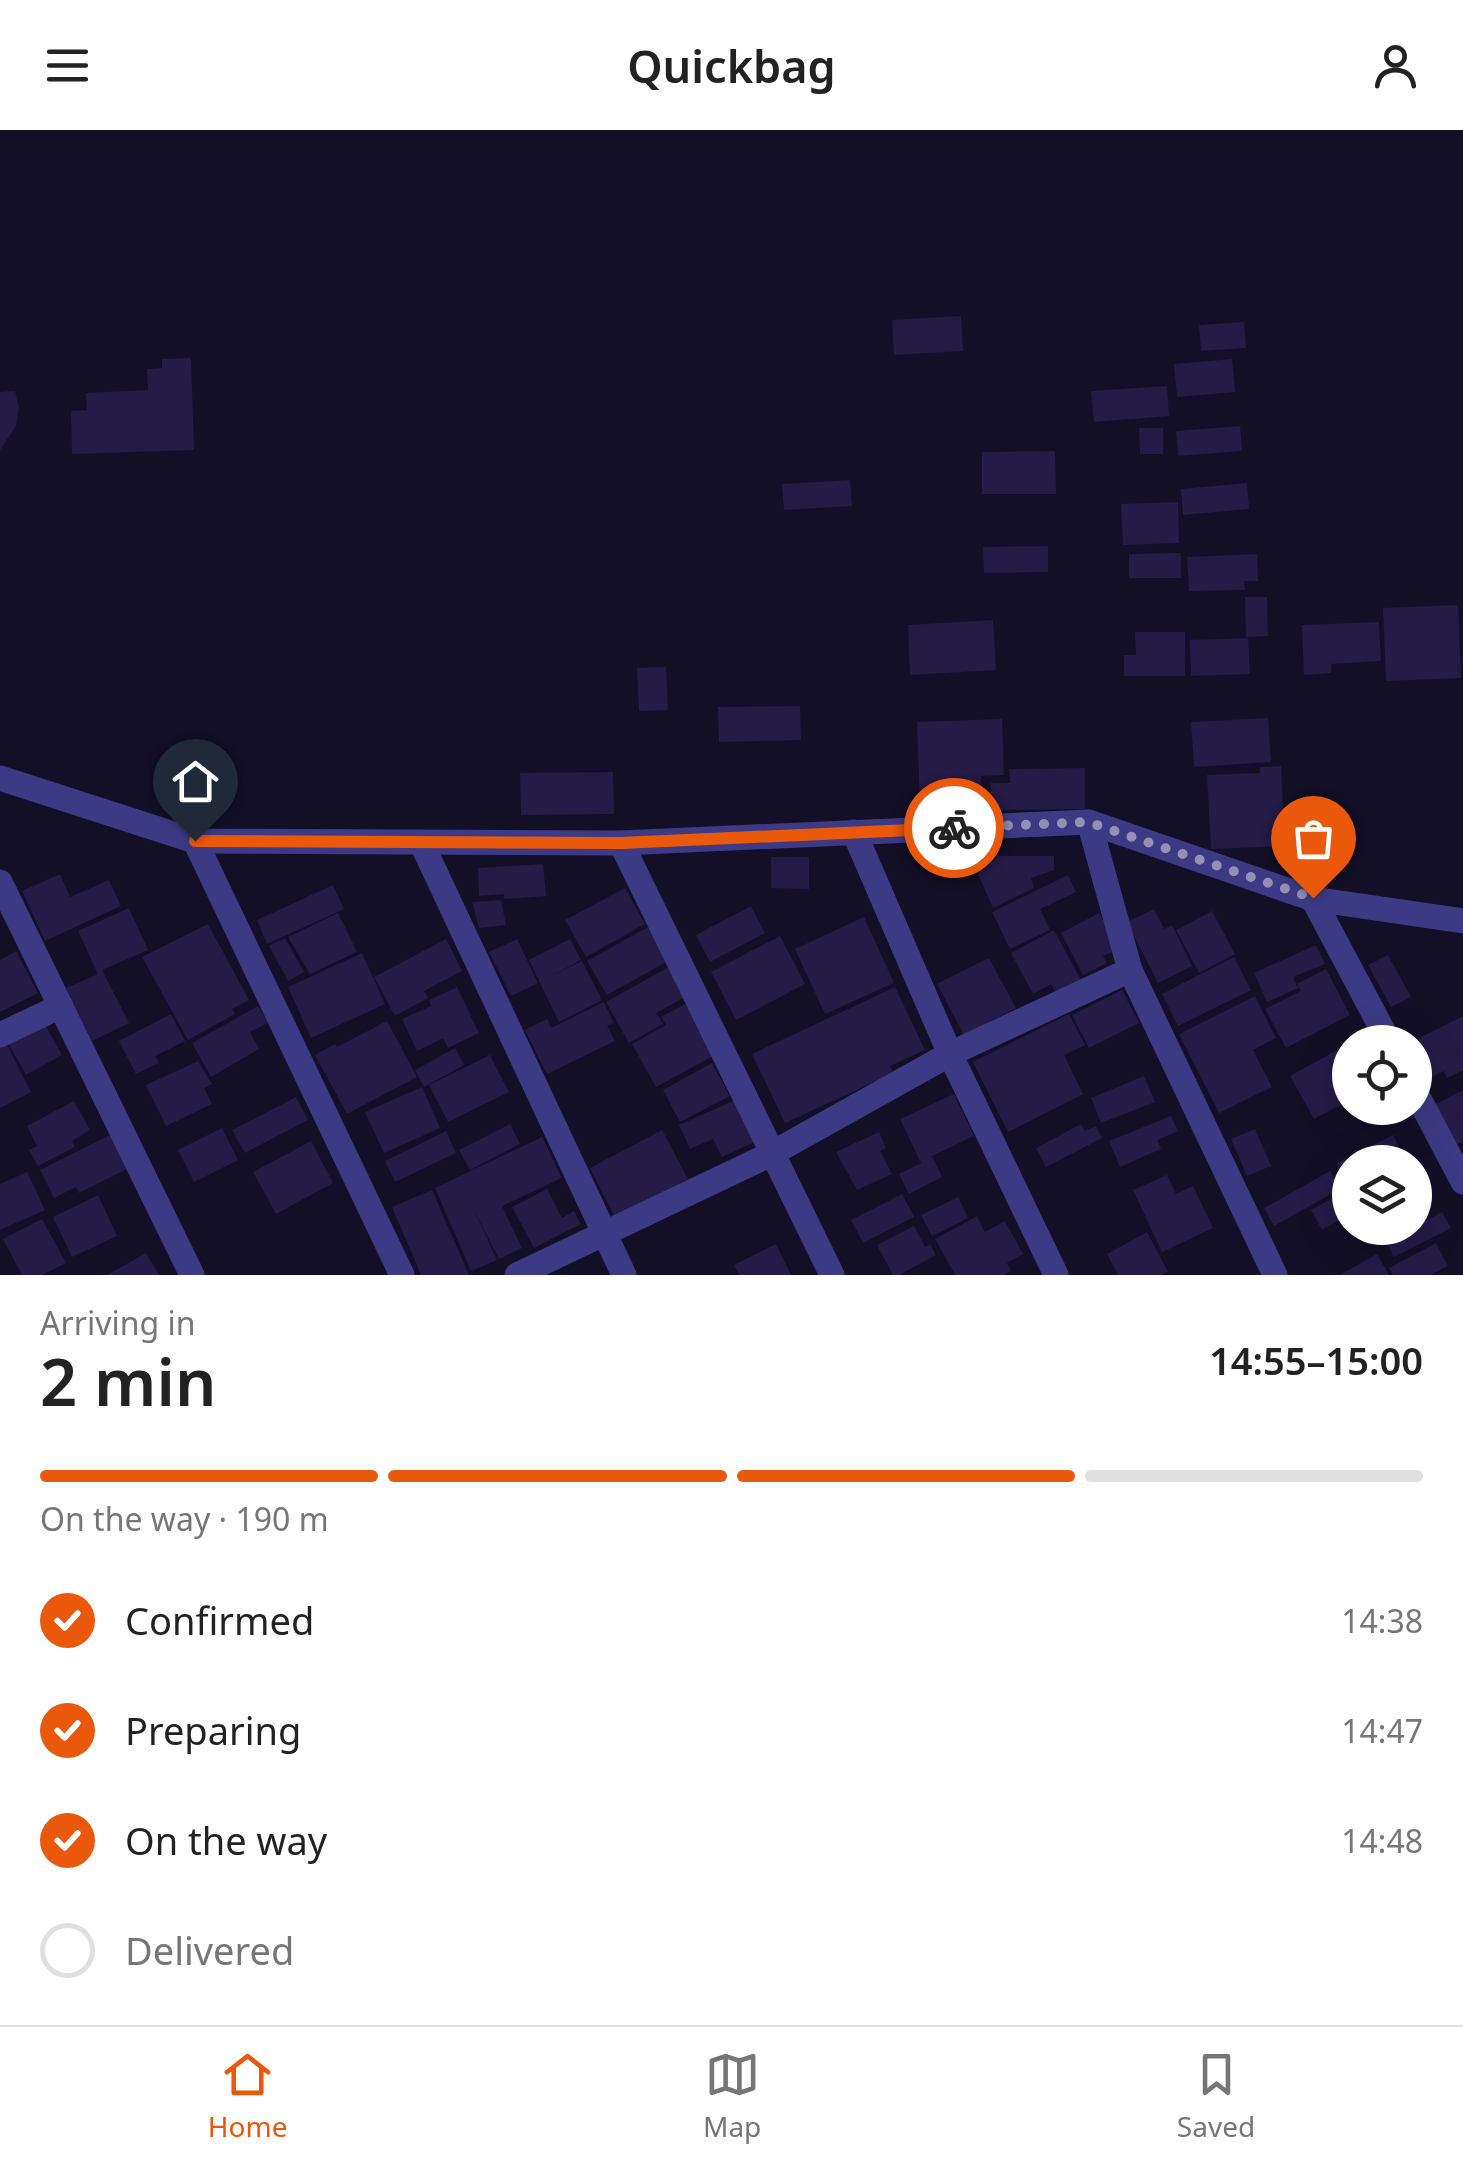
<!DOCTYPE html>
<html lang="en">
<head>
<meta charset="utf-8">
<style>
  :root { --surface:#fff; --page:#f2f2f2; --text:#222; --muted:#767676; --line:#e0e0e0; --accent:#ea580c }
  body { margin:0; font-family:"Noto Sans",sans-serif; background:var(--page); color:var(--text); height:100vh; display:flex; flex-direction:column; font-size:38px; white-space:nowrap }
  * { box-sizing:border-box; margin:0 }
  p { font-size:32px; color:var(--muted) }
  .icon { flex:none; width:55px; height:55px; fill:none; stroke:currentColor; stroke-width:2; stroke-linecap:round; stroke-linejoin:round }
  .map { position:relative; height:1145px; overflow:hidden }
  .sheet { display:flex; flex-direction:column; background:var(--surface); flex:1 }
  .sheet>* { flex:none }
  .controls { position:absolute; left:1332px; top:895px; display:grid; gap:20px }
  .controls a { display:grid; place-items:center; width:100px; height:100px; border-radius:50%; background:var(--surface); box-shadow:0 10px 40px #0002; font-size:50px }
  .pin { position:absolute; display:grid; place-items:center; width:85px; height:85px; color:#fff; margin:-102px -42px; border-radius:50% 50% 50% 0; rotate:-45deg; box-shadow:0 0 10px #0007 }
  .pin .icon { rotate:45deg }
  .courier { position:absolute; display:grid; place-items:center; width:100px; height:100px; margin:-50px; border:8px solid #ea580c; border-radius:50%; background:#fff; color:#222; box-shadow:0 2px 12px #0007 }
  .head em { font-style:normal; font-weight:600 }
  .head div { display:flex; flex-direction:column-reverse }
  .head { display:flex; align-items:center; justify-content:space-between; height:170px; padding:0 40px }
  h1 { font-size:65px; font-weight:600; line-height:75px }
  .bar { display:grid; grid-template-columns:repeat(4,1fr); gap:15px 10px; align-content:center; height:120px; padding:0 40px }
  .bar i { height:12px; border-radius:8px; background:var(--line) }
  .bar .current { background:var(--accent) }
  .bar p { grid-column:span 4 }
  ol { padding:0 40px; list-style:none }
  li { display:flex; align-items:center; gap:30px; height:110px }
  li p { margin-inline-start:auto }
  li .icon { padding:10px; border-radius:50%; background:var(--accent); color:#fff; stroke-width:4 }
  li:last-child { color:var(--muted) }
  li i { width:55px; height:55px; border:5px solid var(--line); border-radius:50% }
  header { display:flex; justify-content:space-between; align-items:center; height:130px; padding:0 40px; background:var(--surface); font-size:45px; font-weight:600 }
  .dock { display:flex; justify-content:space-around; align-items:center; height:140px; border-top:2px solid var(--line); background:var(--surface); font-size:28px; color:var(--muted) }
  .dock a { display:grid; justify-items:center; gap:5px }
  .dock .current { color:var(--accent) }
  .map>svg:first-child { display:block }
</style>
</head>
<body>
<header><svg class="icon" aria-label="menu" viewBox="0 0 24 24"><path d="M4 6h16M4 12h16M4 18h16"/></svg>Quickbag<svg class="icon" aria-label="person" viewBox="0 0 24 24"><circle cx="12" cy="8" r="4"/><path d="M4 21q1-7 8-7t8 7"/></svg></header>
<div class="map">
<svg width="1463" height="1145" viewBox="0 0 1463 1145">
  <rect width="100%" height="100%" fill="#130f26"/>
  <g fill="#241b47">
    <polygon points="961,186 963,221 894,225 892,190"/>
    <polygon points="1244,192 1246,218 1201,221 1199,195"/>
    <polygon points="191,228 194,320 72,324 71,281 87,280 86,263 148,260 147,239 162,238 162,229"/>
    <polygon points="1232,229 1235,262 1177,267 1174,234"/>
    <polygon points="1167,256 1169,286 1094,292 1091,261"/>
    <polygon points="15,261 19,277 16,296 0,320 0,262"/>
    <polygon points="1240,296 1242,321 1178,326 1176,301"/>
    <polygon points="1139,298 1163,298 1163,324 1140,324"/>
    <polygon points="1055,321 1056,364 982,364 982,322"/>
    <polygon points="850,350 852,376 784,380 782,354"/>
    <polygon points="1247,353 1249,379 1183,385 1181,359"/>
    <polygon points="1178,372 1179,413 1123,415 1121,374"/>
    <polygon points="1048,416 1048,442 984,443 983,417"/>
    <polygon points="1181,423 1181,448 1129,448 1129,424"/>
    <polygon points="1257,424 1258,451 1244,451 1245,460 1189,461 1187,427"/>
    <polygon points="1245,467 1267,467 1268,506 1246,507"/>
    <polygon points="1458,475 1461,548 1386,551 1383,478"/>
    <polygon points="993,490 996,540 910,545 908,495"/>
    <polygon points="1379,492 1381,531 1331,534 1331,543 1304,545 1302,495"/>
    <polygon points="1135,502 1185,502 1185,546 1124,546 1124,525 1136,525"/>
    <polygon points="1248,508 1250,544 1191,546 1190,510"/>
    <polygon points="666,537 668,580 639,581 637,538"/>
    <polygon points="800,576 801,610 719,612 718,577"/>
    <polygon points="1268,588 1271,632 1194,637 1191,592"/>
    <polygon points="1002,589 1004,645 981,646 982,673 920,675 917,592"/>
    <polygon points="1281,636 1285,716 1211,719 1207,645 1260,643 1260,637"/>
    <polygon points="1085,638 1085,679 991,680 991,653 1010,653 1009,639"/>
    <polygon points="613,642 614,684 521,685 520,643"/>
    <polygon points="958,726 1054,726 1054,740 1031,748 1034,758 993,778 977,742 958,740"/>
    <polygon points="771,727 809,727 809,759 771,758"/>
    <polygon points="543,734 546,766 504,769 504,764 479,766 478,738"/>
    <polygon points="60,744 70,767 109,750 121,776 45,811 22,761"/>
    <polygon points="1068,745 1076,762 1040,779 1050,800 1010,819 992,782"/>
    <polygon points="333,755 344,779 267,814 257,790"/>
    <polygon points="625,758 645,794 586,827 565,790"/>
    <polygon points="501,770 506,795 479,798 472,772"/>
    <polygon points="751,776 765,803 710,832 696,805"/>
    <polygon points="129,778 148,820 102,840 129,893 92,911 66,858 98,844 78,801"/>
    <polygon points="1154,779 1164,799 1172,795 1192,836 1158,853 1127,792"/>
    <polygon points="1212,781 1235,824 1199,843 1176,800"/>
    <polygon points="338,783 357,822 310,844 288,807"/>
    <polygon points="1099,783 1118,819 1103,826 1107,833 1083,845 1061,803"/>
    <polygon points="864,787 894,853 825,884 795,819"/>
    <polygon points="208,794 249,870 232,879 235,884 188,910 142,827"/>
    <polygon points="648,797 668,831 607,865 587,831"/>
    <polygon points="1054,800 1081,850 1056,863 1051,854 1033,864 1011,823"/>
    <polygon points="780,806 805,854 736,890 711,842"/>
    <polygon points="285,808 304,842 288,851 269,816"/>
    <polygon points="446,809 462,841 424,861 428,868 395,886 374,847"/>
    <polygon points="517,809 538,853 511,866 489,822"/>
    <polygon points="570,809 581,830 546,849 582,831 602,870 559,892 529,830"/>
    <polygon points="1316,815 1325,834 1293,847 1298,858 1267,872 1254,843"/>
    <polygon points="16,821 38,863 0,882 0,830"/>
    <polygon points="362,823 385,874 311,908 288,857"/>
    <polygon points="1388,825 1411,867 1391,877 1368,835"/>
    <polygon points="1234,827 1251,860 1178,896 1162,864"/>
    <polygon points="989,828 1016,878 964,905 937,854"/>
    <polygon points="674,834 682,849 675,853 683,868 656,883 663,894 629,913 606,872"/>
    <polygon points="1326,839 1350,885 1286,918 1265,879 1301,861 1297,854"/>
    <polygon points="457,857 479,903 448,918 443,908 417,921 402,889 431,876 429,870"/>
    <polygon points="895,857 925,920 890,936 893,943 785,993 752,924"/>
    <polygon points="1122,860 1139,893 1089,918 1072,885"/>
    <polygon points="1255,866 1276,908 1253,920 1272,957 1219,983 1179,904"/>
    <polygon points="604,872 614,893 607,896 615,911 547,944 525,900 547,889 551,898"/>
    <polygon points="689,872 717,924 656,957 632,914 666,895 661,887"/>
    <polygon points="258,876 268,893 250,902 259,919 211,947 192,913"/>
    <polygon points="171,884 185,911 155,926 159,933 136,944 119,911"/>
    <polygon points="1069,884 1085,915 1064,925 1083,964 1008,1002 973,932"/>
    <polygon points="1463,886 1463,940 1447,948 1444,941 1424,951 1415,934 1415,910"/>
    <polygon points="43,891 62,925 26,945 7,911"/>
    <polygon points="387,891 417,947 347,984 315,925 335,914 337,917"/>
    <polygon points="5,911 31,962 0,978 0,914"/>
    <polygon points="1350,913 1350,970 1314,989 1290,946"/>
    <polygon points="455,918 464,935 424,957 415,940"/>
    <polygon points="490,925 509,962 448,992 429,955"/>
    <polygon points="198,931 212,954 204,958 212,974 166,996 146,955"/>
    <polygon points="712,933 730,966 680,992 663,960"/>
    <polygon points="1144,946 1155,972 1101,993 1091,968"/>
    <polygon points="422,957 440,998 384,1023 365,982"/>
    <polygon points="1463,960 1463,1011 1453,1016 1432,976"/>
    <polygon points="954,964 974,1006 932,1026 942,1047 909,1064 899,1044 921,1033 900,989"/>
    <polygon points="296,967 308,990 245,1023 232,1000"/>
    <polygon points="735,970 755,1012 722,1027 713,1009 690,1019 679,995"/>
    <polygon points="74,971 90,1000 72,1011 75,1017 38,1036 29,1020 37,1016 27,996"/>
    <polygon points="1171,986 1178,1001 1157,1010 1161,1019 1120,1037 1109,1011"/>
    <polygon points="510,994 520,1014 470,1040 459,1020"/>
    <polygon points="1081,994 1085,1001 1096,996 1102,1008 1046,1037 1036,1018"/>
    <polygon points="222,998 238,1030 194,1052 178,1020"/>
    <polygon points="1255,999 1271,1036 1247,1046 1231,1009"/>
    <polygon points="662,1000 688,1049 615,1087 590,1038"/>
    <polygon points="446,1001 456,1023 395,1052 385,1031"/>
    <polygon points="879,1002 886,1018 880,1021 892,1044 857,1060 836,1022"/>
    <polygon points="112,1004 129,1038 79,1063 76,1057 54,1068 40,1040"/>
    <polygon points="1393,1005 1406,1032 1350,1032 1350,1062 1336,1033"/>
    <polygon points="542,1007 562,1048 502,1076 522,1118 499,1129 473,1078 497,1130 471,1141 435,1058"/>
    <polygon points="311,1011 333,1053 276,1084 253,1042"/>
    <polygon points="1330,1041 1340,1059 1274,1096 1264,1078"/>
    <polygon points="27,1042 45,1080 0,1100 0,1054"/>
    <polygon points="1167,1045 1176,1064 1193,1056 1213,1098 1162,1122 1133,1060"/>
    <polygon points="547,1059 562,1088 574,1081 581,1094 534,1118 512,1077"/>
    <polygon points="432,1060 469,1145 421,1145 392,1077"/>
    <polygon points="1346,1061 1350,1068 1350,1084 1322,1100 1311,1080"/>
    <polygon points="902,1064 914,1087 863,1113 851,1090"/>
    <polygon points="98,1065 117,1106 72,1127 53,1087"/>
    <polygon points="958,1067 968,1088 932,1106 921,1085"/>
    <polygon points="1442,1082 1451,1098 1394,1127 1386,1111"/>
    <polygon points="977,1086 985,1102 1005,1091 1023,1124 1007,1133 1011,1141 1003,1145 955,1145 935,1109"/>
    <polygon points="42,1089 66,1133 42,1145 22,1145 3,1109"/>
    <polygon points="914,1096 925,1117 930,1114 936,1125 899,1145 893,1145 877,1115"/>
    <polygon points="1147,1102 1168,1142 1161,1145 1118,1145 1107,1124"/>
    <polygon points="1436,1113 1448,1136 1430,1145 1393,1145 1389,1138"/>
    <polygon points="776,1114 791,1145 739,1145 734,1135"/>
    <polygon points="146,1123 159,1145 107,1145"/>
    <polygon points="1377,1124 1389,1145 1340,1145"/>
  </g>
  <g fill="none" stroke-linecap="round" stroke-linejoin="round">
    <g stroke="#3d3a85" stroke-width="25">
      <polyline points="0,648 195,711 621,713 1089,692 1313,769 1463,791"/>
      <polyline points="1089,692 1130,840 1275,1145"/>
      <polyline points="854,702 950,924 1056,1145"/>
      <polyline points="195,711 402,1145"/>
      <polyline points="621,713 832,1145"/>
      <polyline points="422,714 624,1145"/>
      <polyline points="0,752 192,1145"/>
      <polyline points="1313,769 1389,912"/>
      <polyline points="0,905 61,876"/>
      <polyline points="1415,961 1463,1052"/>
      <polyline points="517,1145 771,1024 950,924 1130,840"/>
    </g>
  </g>
  <g fill="none" stroke-linecap="round" stroke-linejoin="round">
    <polyline stroke="#948fb3" stroke-width="10" stroke-dasharray="0 18" points="954,698 1088,692 1313,768"/>
    <polyline stroke="#ea580c" stroke-width="12" points="195,711 621,713 954,698"/>
  </g>
</svg>
<div class="controls">
<a><svg class="icon" aria-label="locate" viewBox="0 0 24 24"><circle cx="12" cy="12" r="6"/><path d="M12 2v4M12 18v4M2 12h4M18 12h4"/></svg></a>
<a><svg class="icon" aria-label="layers" viewBox="0 0 24 24"><path d="M12 4l9 5-9 5-9-5zM3 14l9 5 9-5"/></svg></a>
</div>
<div class="pin" style="left:1313px;top:768px;background:#ea580c"><svg class="icon" aria-label="bag" viewBox="0 0 24 24"><path d="M5 8h14l-1 12H6zM9 8a3 3 0 0 1 6 0"/></svg></div>
<div class="pin" style="left:195px;top:711px;background:#1f2937"><svg class="icon" aria-label="home" viewBox="0 0 24 24"><path d="M3 11l9-7 9 7M6 9v11h12V9"/></svg></div>
<div class="courier" style="left:954px;top:698px"><svg class="icon" aria-label="bike" viewBox="0 0 24 24"><circle cx="6" cy="16" r="4"/><circle cx="18" cy="16" r="4"/><path d="M6 16l4-8h5l3 8M10 8l3 8H6M13 5h3"/></svg></div>
</div>
<section class="sheet">
<div class="head"><div><h1>2 min</h1><p>Arriving in</p></div><em>14:55–15:00</em></div>
<div class="bar"><i class="current"></i><i class="current"></i><i class="current"></i><i></i><p>On the way · 190 m</p></div>
<ol>
<li><svg class="icon" aria-label="check" viewBox="0 0 24 24"><path d="M5 12l5 5 9-10"/></svg>Confirmed<p>14:38</p></li>
<li><svg class="icon" aria-label="check" viewBox="0 0 24 24"><path d="M5 12l5 5 9-10"/></svg>Preparing<p>14:47</p></li>
<li><svg class="icon" aria-label="check" viewBox="0 0 24 24"><path d="M5 12l5 5 9-10"/></svg>On the way<p>14:48</p></li>
<li><i></i>Delivered</li>
</ol>
</section>
<nav class="dock">
<a class="current"><svg class="icon" aria-label="home" viewBox="0 0 24 24"><path d="M3 11l9-7 9 7M6 9v11h12V9"/></svg>Home</a>
<a><svg class="icon" aria-label="map" viewBox="0 0 24 24"><path d="M3 6l6-2 6 2 6-2v14l-6 2-6-2-6 2zM9 4v14M15 6v14"/></svg>Map</a>
<a><svg class="icon" aria-label="saved" viewBox="0 0 24 24"><path d="M7 4h10v16l-5-4-5 4z"/></svg>Saved</a>
</nav>
</body>
</html>
